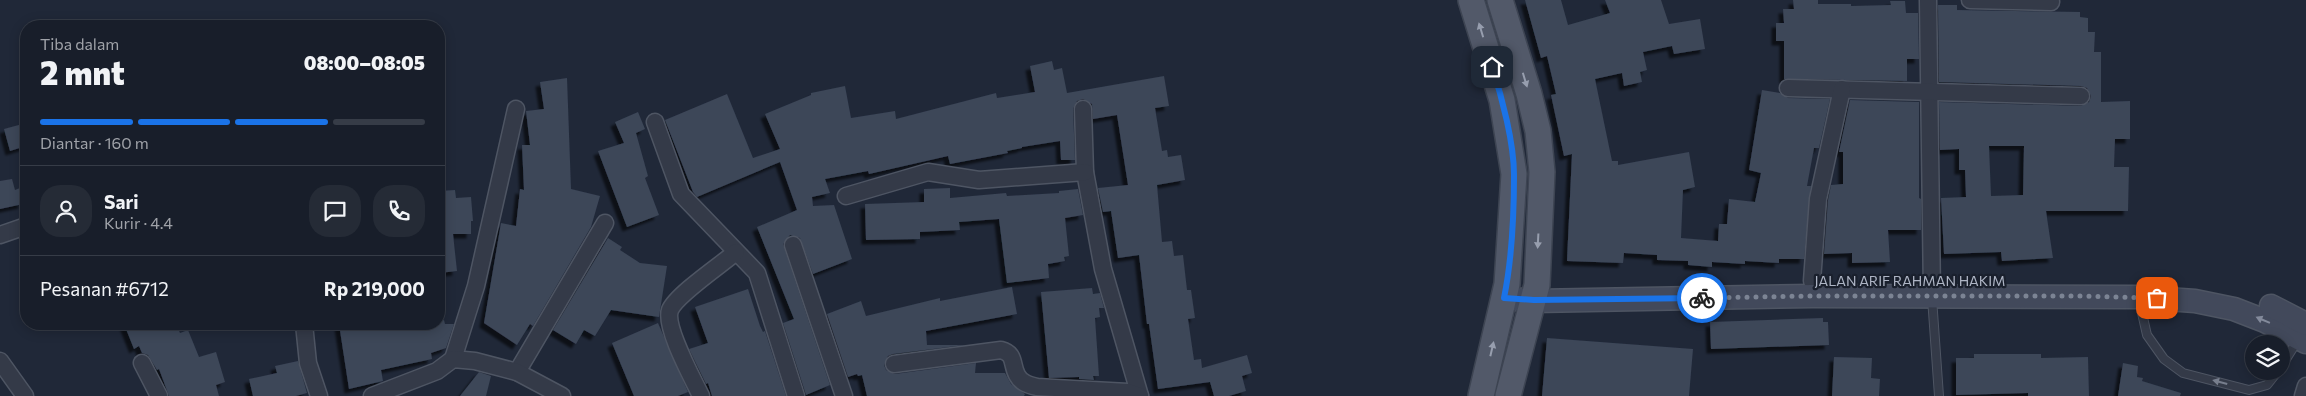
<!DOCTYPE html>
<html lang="id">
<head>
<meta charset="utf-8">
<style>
  :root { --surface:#181e2a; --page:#252b36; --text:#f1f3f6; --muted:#9fa2a8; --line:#363c47; --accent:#1a73e8 }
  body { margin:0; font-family:Commissioner,sans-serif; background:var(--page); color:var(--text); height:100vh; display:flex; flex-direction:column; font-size:19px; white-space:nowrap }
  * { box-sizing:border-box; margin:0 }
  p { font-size:16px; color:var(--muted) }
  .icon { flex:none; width:28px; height:28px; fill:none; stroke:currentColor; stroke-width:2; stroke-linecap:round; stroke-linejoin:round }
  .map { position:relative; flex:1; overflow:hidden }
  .drawer { position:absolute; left:20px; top:20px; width:425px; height:310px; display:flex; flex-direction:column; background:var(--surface); border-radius:20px; box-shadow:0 2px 12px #0003,0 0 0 1px var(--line) }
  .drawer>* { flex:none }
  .controls { position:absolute; left:2245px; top:335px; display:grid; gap:10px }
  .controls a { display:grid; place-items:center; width:45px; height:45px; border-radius:50%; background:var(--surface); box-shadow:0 2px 12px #0003,0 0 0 1px var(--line); font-size:25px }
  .pin { position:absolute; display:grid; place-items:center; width:42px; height:42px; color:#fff; margin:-21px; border-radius:10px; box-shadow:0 2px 8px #0006 }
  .courier { position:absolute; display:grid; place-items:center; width:50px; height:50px; margin:-25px; border:4px solid #1a73e8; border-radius:50%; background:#fff; color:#222; box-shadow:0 1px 6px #0007 }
  .summary em { font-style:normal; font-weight:800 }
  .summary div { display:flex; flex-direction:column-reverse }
  .summary { display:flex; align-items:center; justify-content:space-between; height:85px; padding:0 20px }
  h1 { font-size:32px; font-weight:800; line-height:38px }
  .bar { display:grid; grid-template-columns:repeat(4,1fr); gap:8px 5px; align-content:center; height:60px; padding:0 20px }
  .bar i { height:6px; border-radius:4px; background:var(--line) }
  .bar .selected { background:var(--accent) }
  .bar p { grid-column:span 4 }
  .line { display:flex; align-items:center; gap:12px; padding:0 20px; border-top:1px solid var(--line) }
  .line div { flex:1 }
  .round { display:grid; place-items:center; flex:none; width:52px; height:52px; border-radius:20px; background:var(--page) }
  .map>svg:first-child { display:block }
</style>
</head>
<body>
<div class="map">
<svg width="2306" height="396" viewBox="0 0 2306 396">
  <defs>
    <filter id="shadow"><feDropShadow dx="-4.5" dy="4.5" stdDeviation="1" flood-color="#0009"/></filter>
  </defs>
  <rect width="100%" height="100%" fill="#202838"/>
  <g fill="#3c4658" fill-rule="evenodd" filter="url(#shadow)">
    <polygon points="1525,0 1561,0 1568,25 1610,13 1605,0 1661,0 1669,24 1700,19 1705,49 1674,54 1672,46 1643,52 1647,70 1640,72 1642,82 1624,86 1622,73 1595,79 1612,161 1618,161 1618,165 1689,152 1695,187 1683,190 1681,238 1718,241 1719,224 1727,224 1729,199 1755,202 1761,173 1749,170 1762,90 1780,93 1788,98 1830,99 1819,148 1814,148 1807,186 1811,186 1804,259 1779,259 1779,263 1745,261 1745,264 1712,262 1712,267 1688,265 1688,261 1657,260 1657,255 1624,253 1623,263 1567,261 1572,154 1564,156 1551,95 1556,94 1547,56 1541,58"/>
    <polygon points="1793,0 1818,0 1818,4 1851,4 1851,6 1891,5 1890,1 1905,1 1906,13 1918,13 1919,59 1907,59 1907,81 1784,79 1784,41 1776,41 1776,23 1784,23 1783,9 1794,9"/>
    <path d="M1938 5H1957V10L2080 12V17L2088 18V32H2095L2094 52H2101V102L2130 101V139H2115L2114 167H2129L2128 211H2046L2053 258 2002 261 2001 252 1944 254 1941 198 1966 197 1965 170H1959V149L1940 150 1939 102 2081 106 2089 102 2091 96 2087 88 2081 86 1939 82ZM1989 146H2024L2023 195 1991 196Z"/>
    <polygon points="1052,61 1054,70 1062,68 1067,93 1164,76 1169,106 1155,108 1162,151 1167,150 1168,157 1181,155 1185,180 1157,185 1162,242 1172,241 1174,256 1183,255 1187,290 1191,290 1195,318 1188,319 1194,360 1201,359 1202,368 1247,355 1252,373 1242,376 1246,391 1229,396 1214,396 1210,382 1158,389 1149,324 1147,324 1139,255 1118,258 1111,211 1103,212 1098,188 1128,185 1117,115 1093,119 1092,104 1083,99 1077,101 1073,109 1075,160 1061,160 1060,141 1022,147 1022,148 1007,151 1008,153 950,164 948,156 869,174 868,171 825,179 830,193 812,197 813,206 834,205 852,259 813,274 800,238 790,235 783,244 830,385 806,395 783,323 794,319 757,227 797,210 780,162 697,197 693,192 665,120 727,94 753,158 780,149 765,114 811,95 811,93 845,86 851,118 895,111 896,119 996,93 997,98 1035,92 1030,66"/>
    <polygon points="567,78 571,189 600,196 591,227 533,326 530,324 517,345 484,323 501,223 516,226 520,189 524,190 522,145 530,145 526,111 544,109 540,82"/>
    <polygon points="1850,100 1919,102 1919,198 1921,199 1921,230 1888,230 1890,262 1852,263 1852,253 1824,254 1828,200 1831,185 1843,184 1843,152 1839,152"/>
    <polygon points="638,112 645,129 636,133 648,176 645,178 659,215 627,227 598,151 624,143 615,122"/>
    <polygon points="26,123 26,146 10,151 4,129"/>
    <polygon points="12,179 15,190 20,188 23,204 0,209 0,181"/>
    <polygon points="950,188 950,198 1006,193 1007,196 1059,193 1059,191 1078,189 1083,215 1065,218 1069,256 1064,257 1065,261 1048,264 1049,278 1007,283 999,219 959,222 960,230 920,232 920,239 866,240 865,204 924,202 924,189"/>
    <polygon points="455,190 456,198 471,197 473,221 471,221 471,234 453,234 457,271 439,273 439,191"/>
    <polygon points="608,238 622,247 620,250 640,263 667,266 659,317 611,310 595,336 584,330 576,344 553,330"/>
    <polygon points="1012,287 1017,314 926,331 927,345 965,345 893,354 888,356 884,365 886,370 895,374 976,363 975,373 1005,373 1011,384 1025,394 1024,396 867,396 862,375 858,376 857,374 848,377 827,314 861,301 866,316 940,298 940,301"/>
    <polygon points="1092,288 1093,294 1100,293 1104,308 1099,308 1100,317 1095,318 1099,376 1093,376 1094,380 1079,379 1079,377 1049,378 1041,292"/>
    <polygon points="748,289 760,326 763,332 765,331 786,396 712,396 708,383 706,384 689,349 708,343 695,307"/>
    <polygon points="1823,318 1823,322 1828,322 1829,345 1711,349 1710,322"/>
    <polygon points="444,320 445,324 454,324 446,348 431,353 432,359 381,370 383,381 349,389 339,324 439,324 439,321"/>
    <polygon points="658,323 688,392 678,396 634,396 612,343"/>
    <polygon points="124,324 176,324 180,333 188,330 199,357 216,352 225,382 216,385 219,396 169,396 159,369 157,370 148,355 142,353 139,346 134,349"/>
    <polygon points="1547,338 1693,349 1689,396 1542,396"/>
    <polygon points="1974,354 2041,354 2041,358 2088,357 2089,396 2028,396 2028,393 1956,395 1956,358 1974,358"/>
    <polygon points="1834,357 1872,358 1871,378 1880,379 1879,396 1832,396"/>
    <polygon points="298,361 307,393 296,396 253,396 249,379 277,373 275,366"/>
    <polygon points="2123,363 2138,366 2137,377 2143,378 2142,381 2181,393 2180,396 2118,396"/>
    <polygon points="479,372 491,376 486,396 460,396"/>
  </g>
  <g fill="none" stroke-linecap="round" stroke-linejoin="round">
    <defs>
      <g id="lane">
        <polyline points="1932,298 1939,396"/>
        <polyline points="2139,300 2147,335 2164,359 2183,373 2249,390 2267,385 2278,371"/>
        <polyline points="2281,367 2298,340"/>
      </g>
      <g id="street">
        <polyline points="1928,0 1932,296"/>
        <polyline points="1970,0 2051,2"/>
        <polyline points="1788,88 2081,96"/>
        <polyline points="1083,109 1085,172 1103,269 1140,396"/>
        <polyline points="655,122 681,194 757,273 796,396"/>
        <polyline points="846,196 928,172 979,180 1085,172"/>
        <polyline points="0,235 26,226"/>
        <polyline points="793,245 844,396"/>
        <polyline points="1812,281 1818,199 1842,89"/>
        <polyline points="304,324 308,363 319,396"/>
        <polyline points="453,359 476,286 516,109"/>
        <polyline points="0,361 25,396"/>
        <polyline points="142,363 159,396"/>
        <path d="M894 364 1001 350C1016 354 1011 364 1017 375 1021 383 1029 385 1037 387L1128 392 1140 396"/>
        <polyline points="517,372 605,223"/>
        <polyline points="372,396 437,371 453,359 475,361 517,372 562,396"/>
        <path d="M701 396C693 379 664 327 670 310 676 295 722 264 736 252"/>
        <polyline points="2303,396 2306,386"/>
      </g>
      <g id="secondary">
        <polyline points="1504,298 1534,301 1812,296 2138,297 2195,301 2234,309 2265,321 2306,342"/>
        <polyline points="2271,306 2306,324"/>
      </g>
      <g id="primary">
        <polyline points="1471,0 1502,100 1514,174 1507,284 1481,396"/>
        <polyline points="1500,0 1529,94 1538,131 1542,172 1537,285 1508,396"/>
      </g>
    </defs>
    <use href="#lane" stroke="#4e5563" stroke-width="10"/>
    <use href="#street" stroke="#4e5563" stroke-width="19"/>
    <use href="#secondary" stroke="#4e5563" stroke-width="25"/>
    <use href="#primary" stroke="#3d4452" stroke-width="28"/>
    <use href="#lane" stroke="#343a48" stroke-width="8"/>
    <use href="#street" stroke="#343a48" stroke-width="16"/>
    <use href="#secondary" stroke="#42495b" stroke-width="22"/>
    <use href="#primary" stroke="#525969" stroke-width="25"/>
  </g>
  <defs><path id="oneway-solid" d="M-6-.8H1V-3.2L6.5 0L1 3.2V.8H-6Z" transform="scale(1.25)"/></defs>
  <g fill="#979eae">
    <use href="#oneway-solid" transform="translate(1481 30) rotate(-107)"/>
    <use href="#oneway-solid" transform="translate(1525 80) rotate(73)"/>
    <use href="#oneway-solid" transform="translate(1538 241) rotate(93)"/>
    <use href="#oneway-solid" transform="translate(1492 349) rotate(-77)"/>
  </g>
  <use fill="#838a9b" href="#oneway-solid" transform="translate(2263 320) rotate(-157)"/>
  <use fill="#777e8d" href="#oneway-solid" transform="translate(2220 382) rotate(-165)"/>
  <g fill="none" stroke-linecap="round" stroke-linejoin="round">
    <polyline stroke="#7c8494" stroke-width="5" stroke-dasharray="0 9" points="1702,298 1812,296 2078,296 2157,298"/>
    <path stroke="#1a73e8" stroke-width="6" d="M1492 67C1502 97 1514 143 1514 175 1514 215 1512 259 1504 298L1534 300 1702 298"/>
  </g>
  <g text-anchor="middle" stroke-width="4.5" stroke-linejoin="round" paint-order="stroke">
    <g font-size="14" fill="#aeb5c5" stroke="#1a202d">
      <text x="1910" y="286">JALAN ARIF RAHMAN HAKIM</text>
    </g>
  </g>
</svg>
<div class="controls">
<a><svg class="icon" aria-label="layers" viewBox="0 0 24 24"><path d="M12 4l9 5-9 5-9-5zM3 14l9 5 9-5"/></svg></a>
</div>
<div class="pin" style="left:2157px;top:298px;background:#ea580c"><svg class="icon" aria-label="bag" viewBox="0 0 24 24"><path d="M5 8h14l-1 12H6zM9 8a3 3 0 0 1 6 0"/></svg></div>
<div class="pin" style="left:1492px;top:67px;background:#1f2937"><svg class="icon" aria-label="home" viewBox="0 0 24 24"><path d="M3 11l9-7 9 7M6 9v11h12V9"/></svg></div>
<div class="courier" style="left:1702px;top:298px"><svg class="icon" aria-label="bike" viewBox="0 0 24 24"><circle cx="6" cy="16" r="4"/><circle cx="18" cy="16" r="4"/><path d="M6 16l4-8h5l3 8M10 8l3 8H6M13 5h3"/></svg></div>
<section class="drawer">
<div class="summary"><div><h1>2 mnt</h1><p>Tiba dalam</p></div><em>08:00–08:05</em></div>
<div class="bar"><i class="selected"></i><i class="selected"></i><i class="selected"></i><i></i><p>Diantar · 160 m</p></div>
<div class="line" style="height:90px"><a class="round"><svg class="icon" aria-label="person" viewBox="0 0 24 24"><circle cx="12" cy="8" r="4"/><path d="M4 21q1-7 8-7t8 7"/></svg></a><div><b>Sari</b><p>Kurir · 4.4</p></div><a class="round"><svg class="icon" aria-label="chat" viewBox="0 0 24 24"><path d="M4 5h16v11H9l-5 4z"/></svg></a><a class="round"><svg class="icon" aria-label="phone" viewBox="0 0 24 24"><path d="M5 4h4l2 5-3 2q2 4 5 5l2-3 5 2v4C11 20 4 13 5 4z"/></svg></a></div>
<div class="line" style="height:65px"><div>Pesanan #6712</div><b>Rp 219,000</b></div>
</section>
</div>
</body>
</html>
